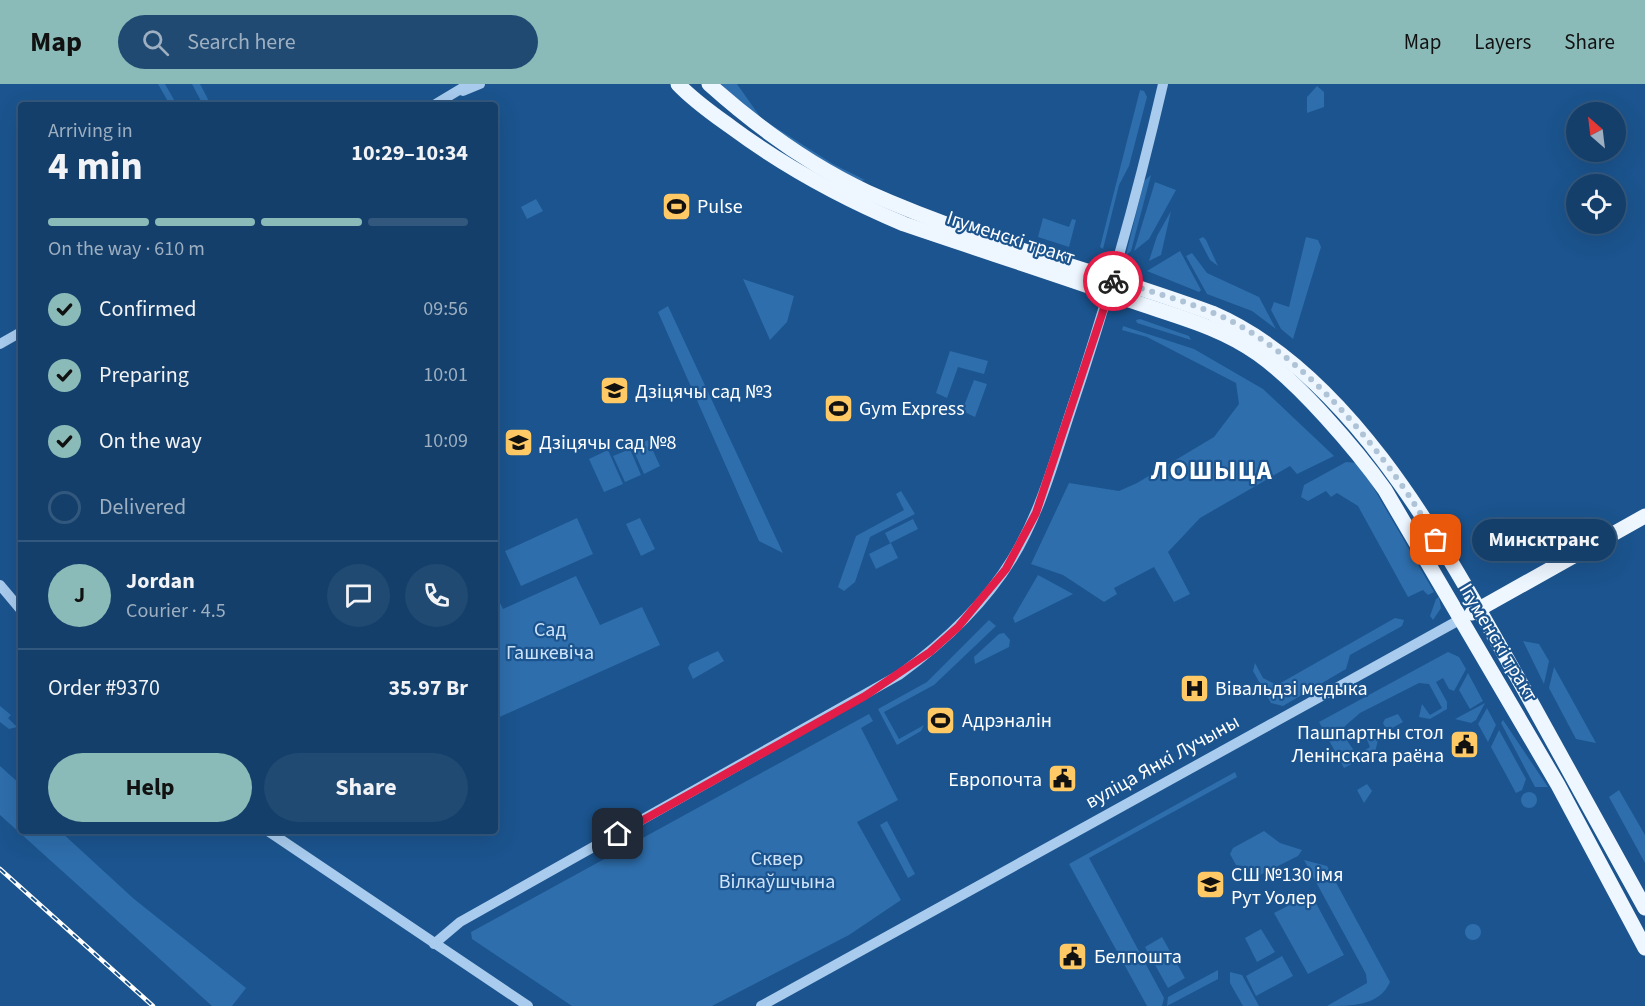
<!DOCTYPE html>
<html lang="en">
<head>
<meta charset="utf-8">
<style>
  :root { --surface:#143f6a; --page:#214a72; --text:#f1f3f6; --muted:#9dafc1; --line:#33587e; --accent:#8bbbb9 }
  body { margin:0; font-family:"Source Sans 3",sans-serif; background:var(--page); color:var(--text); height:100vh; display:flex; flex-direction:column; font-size:22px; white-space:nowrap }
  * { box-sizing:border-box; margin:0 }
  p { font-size:20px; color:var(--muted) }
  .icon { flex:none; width:33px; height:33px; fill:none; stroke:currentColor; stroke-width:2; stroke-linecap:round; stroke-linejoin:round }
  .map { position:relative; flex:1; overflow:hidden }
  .drawer { position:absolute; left:18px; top:18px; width:480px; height:732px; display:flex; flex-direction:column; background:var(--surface); border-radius:6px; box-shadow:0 6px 24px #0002,0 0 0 2px var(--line) }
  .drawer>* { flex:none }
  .needle { width:39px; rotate:332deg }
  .fabs { position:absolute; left:1566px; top:18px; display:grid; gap:12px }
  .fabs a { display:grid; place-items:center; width:60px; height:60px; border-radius:50%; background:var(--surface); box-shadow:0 6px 24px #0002,0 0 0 2px var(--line); font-size:30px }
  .pin { position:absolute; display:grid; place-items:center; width:51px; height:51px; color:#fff; margin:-26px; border-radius:12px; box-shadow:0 3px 9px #0006 }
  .courier { position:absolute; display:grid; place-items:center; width:60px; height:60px; margin:-30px; border:4px solid #e11d48; border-radius:50%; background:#fff; color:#222; box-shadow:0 2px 8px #0007 }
  .bubble { position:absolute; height:42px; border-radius:21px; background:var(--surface); box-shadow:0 6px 24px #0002,0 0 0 2px var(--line); font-size:20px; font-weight:700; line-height:42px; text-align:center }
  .overview em { font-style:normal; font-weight:700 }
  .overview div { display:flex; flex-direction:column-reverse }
  .overview { display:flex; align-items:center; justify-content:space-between; height:102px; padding:0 30px }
  h1 { font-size:39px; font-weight:700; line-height:45px }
  .bar { display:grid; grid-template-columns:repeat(4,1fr); gap:9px 6px; align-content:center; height:72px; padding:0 30px }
  .bar i { height:8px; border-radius:4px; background:var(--line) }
  .bar .current { background:var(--accent) }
  .bar p { grid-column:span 4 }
  .line { display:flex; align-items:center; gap:15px; padding:0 30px; border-top:2px solid var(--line) }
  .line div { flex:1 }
  .round { display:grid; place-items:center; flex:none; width:63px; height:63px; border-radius:32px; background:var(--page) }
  ol { padding:0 30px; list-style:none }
  li { display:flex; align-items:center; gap:18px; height:66px }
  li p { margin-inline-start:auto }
  li .icon { padding:6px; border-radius:50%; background:var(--accent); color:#111; stroke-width:4 }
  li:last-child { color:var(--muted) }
  li i { width:33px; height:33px; border:3px solid var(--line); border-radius:50% }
  .primary-button { display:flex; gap:12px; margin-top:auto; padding:12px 30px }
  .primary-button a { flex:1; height:69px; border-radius:36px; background:var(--accent); color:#111; font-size:24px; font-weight:700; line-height:69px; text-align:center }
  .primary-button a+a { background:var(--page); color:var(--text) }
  header { display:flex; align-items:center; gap:36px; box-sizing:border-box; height:84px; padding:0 30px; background:var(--accent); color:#111 }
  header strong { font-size:28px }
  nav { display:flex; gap:33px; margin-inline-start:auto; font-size:21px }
  .search { width:420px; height:54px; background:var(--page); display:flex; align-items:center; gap:15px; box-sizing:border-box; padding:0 21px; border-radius:33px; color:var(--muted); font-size:22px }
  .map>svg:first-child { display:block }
</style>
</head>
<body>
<header>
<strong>Map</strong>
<div class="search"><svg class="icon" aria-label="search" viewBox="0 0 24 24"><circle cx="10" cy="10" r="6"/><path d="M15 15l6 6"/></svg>Search here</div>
<nav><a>Map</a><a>Layers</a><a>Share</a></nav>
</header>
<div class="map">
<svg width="1645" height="922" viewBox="0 0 1645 922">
  <rect width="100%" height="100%" fill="#1b548e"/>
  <g fill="#2e6eac">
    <polygon points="158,0 165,0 177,21 170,21"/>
    <polygon points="192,0 200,0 211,21 203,21"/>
    <polygon points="721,0 737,0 761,34 833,80 865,96 857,98 758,35"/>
    <polygon points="1317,2 1324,8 1324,23 1307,29 1307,13"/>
    <polygon points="1140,6 1144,7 1147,13 1129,82 1119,101 1103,165 1100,163"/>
    <polygon points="1151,91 1131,167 1126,171 1144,97"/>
    <polygon points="1155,98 1176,106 1149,155 1134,167"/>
    <polygon points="536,115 543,127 527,135 521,123"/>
    <polygon points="1171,127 1161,171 1149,177 1157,152"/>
    <polygon points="1043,134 1069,143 1072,135 1076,136 1069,163 1038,153"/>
    <polygon points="1203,153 1206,156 1218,182 1210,176 1199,155"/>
    <polygon points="1306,153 1318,156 1321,163 1293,255 1281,245 1271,226 1274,218 1289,223"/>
    <polygon points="1180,167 1201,206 1199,208 1147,187"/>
    <polygon points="1192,169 1207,189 1259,213 1276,245 1252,227 1207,210 1186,172"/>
    <polygon points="743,195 794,212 787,238 770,256"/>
    <polygon points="668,222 783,469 759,457 658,228"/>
    <polygon points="1140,235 1189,252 1191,256 1137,239 1136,236"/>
    <polygon points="1123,242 1194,265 1263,305 1334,372 1297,390 1290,382 1200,434 1168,468 1190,510 1174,518 1154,483 1114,504 1117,510 1104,518 1063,491 1031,480 1069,399 1119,407 1137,399 1214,353 1239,320 1236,299 1147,253 1122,246"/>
    <polygon points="950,267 988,277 984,290 958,283 947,314 936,309"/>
    <polygon points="974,296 987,300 975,333 962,327"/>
    <polygon points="648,356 660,382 644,390 632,363"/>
    <polygon points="630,365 641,391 625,398 613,372"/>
    <polygon points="608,366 623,400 604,408 589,375"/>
    <polygon points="1346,378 1357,379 1362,384 1434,508 1428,511 1423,506 1408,513 1358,422 1337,409 1331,413 1326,407 1308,417 1301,413 1304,401"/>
    <polygon points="901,407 915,430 870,453 855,498 844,507 838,503 856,452 904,426 896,410"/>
    <polygon points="577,434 593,470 521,502 505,467"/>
    <polygon points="640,434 655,465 641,472 626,440"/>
    <polygon points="913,435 918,445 890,459 885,449"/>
    <polygon points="891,459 898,474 876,485 869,470"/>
    <polygon points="1038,491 1073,510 1015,539 1013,534"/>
    <polygon points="576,492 600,541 642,523 660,561 495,635 495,509 503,525"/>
    <polygon points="1439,513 1441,524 1433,536 1430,532 1436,515"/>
    <polygon points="1395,534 1404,536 1402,542 1350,571 1346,585 1283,622 1271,619 1253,587 1255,579 1263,594 1277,601"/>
    <polygon points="989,536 996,542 934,601 884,628 899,655 924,641 921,647 897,661 878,625 927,598"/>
    <polygon points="1004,549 1010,556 1009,563 975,580 974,573 999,550"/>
    <polygon points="1523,557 1539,560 1549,577 1544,600"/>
    <polygon points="718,567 724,577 693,595 688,584 690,580"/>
    <polygon points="1448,568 1459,573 1466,585 1454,607 1449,605 1443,594 1436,598 1447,618 1447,625 1430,635 1419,633 1422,620 1430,631 1442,624 1429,600 1419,599 1360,629 1345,642 1346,655 1357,671 1370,663 1365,651 1378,656 1375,668 1344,684 1319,638"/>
    <polygon points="1554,583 1596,659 1576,655 1549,604"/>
    <polygon points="1468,589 1483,617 1470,625 1459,606"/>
    <polygon points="1485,619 1476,636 1471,639 1455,635"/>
    <polygon points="0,622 11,631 8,634 17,643 9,645 0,638"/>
    <polygon points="1487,624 1496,641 1488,658 1478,640"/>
    <polygon points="869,630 873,637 861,644 898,716 857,738 901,816 849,851 712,922 572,922 472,855 471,848"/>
    <polygon points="1398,630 1403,638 1387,647 1383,639 1385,635"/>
    <polygon points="1503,636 1548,703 1535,703 1501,639"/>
    <polygon points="1499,646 1526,695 1522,706 1516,709 1491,663"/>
    <polygon points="0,682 21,701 21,747 60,747 134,815 246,904 232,922 212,922 0,731"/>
    <polygon points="1235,688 1237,693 1089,774 1164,914 1162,922 1147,922 1069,780"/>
    <polygon points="1367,700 1372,707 1364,719 1357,706"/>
    <polygon points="1619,706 1645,751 1645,779 1609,713"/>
    <circle cx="1529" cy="716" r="8"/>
    <polygon points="887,737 915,790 908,794 880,741"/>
    <polygon points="1264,747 1280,759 1302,766 1298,772 1250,796 1243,782 1236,781 1230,770 1233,764"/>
    <path d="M1304 776 1327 782 1390 898C1379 922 1352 922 1327 922L1367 899 1366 890Z"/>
    <polygon points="1311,810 1344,871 1308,890 1274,829"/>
    <circle cx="1473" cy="848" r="8"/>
    <polygon points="1261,845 1275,868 1257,878 1245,854"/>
    <polygon points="1162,853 1185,894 1168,904 1145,863"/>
    <polygon points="1282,872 1293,892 1256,912 1246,892"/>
    <polygon points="1218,886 1218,895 1167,922 1168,913"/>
    <polygon points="1230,888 1242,891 1259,922 1243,922 1230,899"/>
  </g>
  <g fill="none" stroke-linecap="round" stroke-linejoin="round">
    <g stroke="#a8cbee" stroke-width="10">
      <polyline points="463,7 480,0"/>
      <polyline points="434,21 469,0"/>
      <polyline points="0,260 21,248"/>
      <polyline points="0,501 21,526"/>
      <polyline points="268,747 528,922"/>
      <path d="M434 860 460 838 899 591C943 559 984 521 1012 475 1039 431 1053 381 1069 332 1106 223 1137 112 1163 0"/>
      <polyline points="761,922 1461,535"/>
    </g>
    <g stroke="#eef6ff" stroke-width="15">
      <path d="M678 0C694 17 713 30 731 43 785 83 842 114 904 140 980 166 1056 190 1132 217 1175 232 1221 243 1258 270 1299 299 1356 365 1385 406L1558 701 1645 864"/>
      <path d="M709 0C757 43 809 81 867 108 978 158 1098 187 1212 229 1354 290 1447 469 1520 598 1562 674 1604 749 1645 824"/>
      <polyline points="1472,529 1645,432"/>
    </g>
    <defs>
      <polyline id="rail" points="0,785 153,922"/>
    </defs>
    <use href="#rail" stroke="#fff" stroke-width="4.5"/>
    <use href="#rail" stroke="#1b548e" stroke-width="2" stroke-dasharray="7" stroke-linecap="butt"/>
  </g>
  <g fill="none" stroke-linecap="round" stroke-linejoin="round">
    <path stroke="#afc3d7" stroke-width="6" stroke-dasharray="0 10.8" d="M1113 197V195C1153 209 1196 219 1233 238 1313 280 1393 378 1436 456"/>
    <polyline stroke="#e11d48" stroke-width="8" points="618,750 865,612 930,568 958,543 1006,485 1036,429 1113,197"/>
  </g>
  <defs>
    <symbol id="stadium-square" viewBox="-11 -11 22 22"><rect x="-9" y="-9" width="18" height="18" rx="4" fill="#ffc965" stroke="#1b548e"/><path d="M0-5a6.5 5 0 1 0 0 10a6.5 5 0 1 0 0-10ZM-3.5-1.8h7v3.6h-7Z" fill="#111"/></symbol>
    <symbol id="school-square" viewBox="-11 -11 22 22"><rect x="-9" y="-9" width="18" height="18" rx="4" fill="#ffc965" stroke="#1b548e"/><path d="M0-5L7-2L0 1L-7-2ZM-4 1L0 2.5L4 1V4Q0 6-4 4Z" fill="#111"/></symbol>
    <symbol id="hospital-square" viewBox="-11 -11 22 22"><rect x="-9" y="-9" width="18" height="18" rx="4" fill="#ffc965" stroke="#1b548e"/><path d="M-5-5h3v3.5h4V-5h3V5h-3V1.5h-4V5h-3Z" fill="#111"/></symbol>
    <symbol id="civic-square" viewBox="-11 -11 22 22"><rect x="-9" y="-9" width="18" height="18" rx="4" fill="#ffc965" stroke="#1b548e"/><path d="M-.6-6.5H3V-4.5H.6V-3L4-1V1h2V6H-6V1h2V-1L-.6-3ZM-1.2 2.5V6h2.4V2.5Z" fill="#111"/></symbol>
  </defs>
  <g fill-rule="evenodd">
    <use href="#stadium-square" x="660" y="106" width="33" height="33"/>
    <use href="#school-square" x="598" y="290" width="33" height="33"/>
    <use href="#stadium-square" x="822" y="308" width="33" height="33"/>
    <use href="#school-square" x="502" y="342" width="33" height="33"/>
    <use href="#hospital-square" x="1178" y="588" width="33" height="33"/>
    <use href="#stadium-square" x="924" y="620" width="33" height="33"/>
    <use href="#civic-square" x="1448" y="644" width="33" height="33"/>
    <use href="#civic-square" x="1046" y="678" width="33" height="33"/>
    <use href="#school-square" x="1194" y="784" width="33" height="33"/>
    <use href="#civic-square" x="1056" y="856" width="33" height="33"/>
  </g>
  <g text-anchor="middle" stroke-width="4.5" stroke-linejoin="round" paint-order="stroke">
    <g font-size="20" fill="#fff" stroke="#1b548e" text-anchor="start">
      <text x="697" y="129">Pulse</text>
      <text x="635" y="314">Дзіцячы сад №3</text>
      <text x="859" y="331">Gym Express</text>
      <text x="539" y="365">Дзіцячы сад №8</text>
      <text x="1215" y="611">Вівальдзі медыка</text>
      <text x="962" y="643">Адрэналін</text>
      <text x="1444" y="655" text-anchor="end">Пашпартны стол<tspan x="1444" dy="23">Ленінскага раёна</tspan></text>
      <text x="1042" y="702" text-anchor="end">Европочта</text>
      <text x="1231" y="797">СШ №130 імя<tspan x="1231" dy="23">Рут Уолер</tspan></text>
      <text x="1094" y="879">Белпошта</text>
    </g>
    <g font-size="20" fill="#fff" stroke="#1b548e">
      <text transform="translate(1011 153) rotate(18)" y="7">Ігуменскі тракт</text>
      <text transform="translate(1499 558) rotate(59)" y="7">Ігуменскі тракт</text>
      <text transform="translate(1162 677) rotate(-29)" y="7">вуліца Янкі Лучыны</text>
    </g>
    <g font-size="20" fill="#cee4fa" stroke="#1b548e">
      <text x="550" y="552">Сад<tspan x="550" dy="23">Гашкевіча</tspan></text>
      <text x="777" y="781">Сквер<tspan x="777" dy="23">Вілкаўшчына</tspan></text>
    </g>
    <g font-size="26" font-weight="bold" letter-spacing="1.5" fill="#fff" stroke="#1b548e">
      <text x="1212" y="395">ЛОШЫЦА</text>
    </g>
  </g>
</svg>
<div class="fabs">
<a><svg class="needle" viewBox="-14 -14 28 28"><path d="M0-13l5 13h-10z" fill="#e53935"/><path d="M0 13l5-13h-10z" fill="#9dafc1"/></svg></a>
<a><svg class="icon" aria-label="locate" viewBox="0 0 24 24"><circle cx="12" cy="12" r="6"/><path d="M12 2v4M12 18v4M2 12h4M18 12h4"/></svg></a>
</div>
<div class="pin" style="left:1436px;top:456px;background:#ea580c"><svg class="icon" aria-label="bag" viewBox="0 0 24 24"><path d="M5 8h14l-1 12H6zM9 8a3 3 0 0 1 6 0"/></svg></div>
<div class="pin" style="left:618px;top:750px;background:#1f2937"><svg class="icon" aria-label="home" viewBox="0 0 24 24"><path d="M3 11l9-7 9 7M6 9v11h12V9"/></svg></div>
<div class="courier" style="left:1113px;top:197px"><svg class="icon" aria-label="bike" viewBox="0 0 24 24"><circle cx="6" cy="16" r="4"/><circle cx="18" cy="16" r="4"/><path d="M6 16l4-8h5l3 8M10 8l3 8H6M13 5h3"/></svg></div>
<div class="bubble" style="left:1472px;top:435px;width:144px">Минсктранс</div>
<section class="drawer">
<div class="overview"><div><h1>4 min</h1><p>Arriving in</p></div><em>10:29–10:34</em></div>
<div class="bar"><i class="current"></i><i class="current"></i><i class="current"></i><i></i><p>On the way · 610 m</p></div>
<ol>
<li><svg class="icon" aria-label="check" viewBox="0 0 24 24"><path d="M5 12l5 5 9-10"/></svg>Confirmed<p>09:56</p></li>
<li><svg class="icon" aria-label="check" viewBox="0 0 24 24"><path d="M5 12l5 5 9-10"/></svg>Preparing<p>10:01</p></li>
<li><svg class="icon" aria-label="check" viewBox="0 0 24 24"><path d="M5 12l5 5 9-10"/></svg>On the way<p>10:09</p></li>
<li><i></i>Delivered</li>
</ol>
<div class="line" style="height:108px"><b class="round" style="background:var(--accent);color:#111">J</b><div><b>Jordan</b><p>Courier · 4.5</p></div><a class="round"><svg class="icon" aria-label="chat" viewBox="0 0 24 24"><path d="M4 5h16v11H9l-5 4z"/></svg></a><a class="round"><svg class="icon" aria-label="phone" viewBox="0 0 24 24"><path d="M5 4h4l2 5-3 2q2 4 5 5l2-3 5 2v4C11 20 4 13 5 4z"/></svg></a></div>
<div class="line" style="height:78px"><div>Order #9370</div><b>35.97 Br</b></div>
<div class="primary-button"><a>Help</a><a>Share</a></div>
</section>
</div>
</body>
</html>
